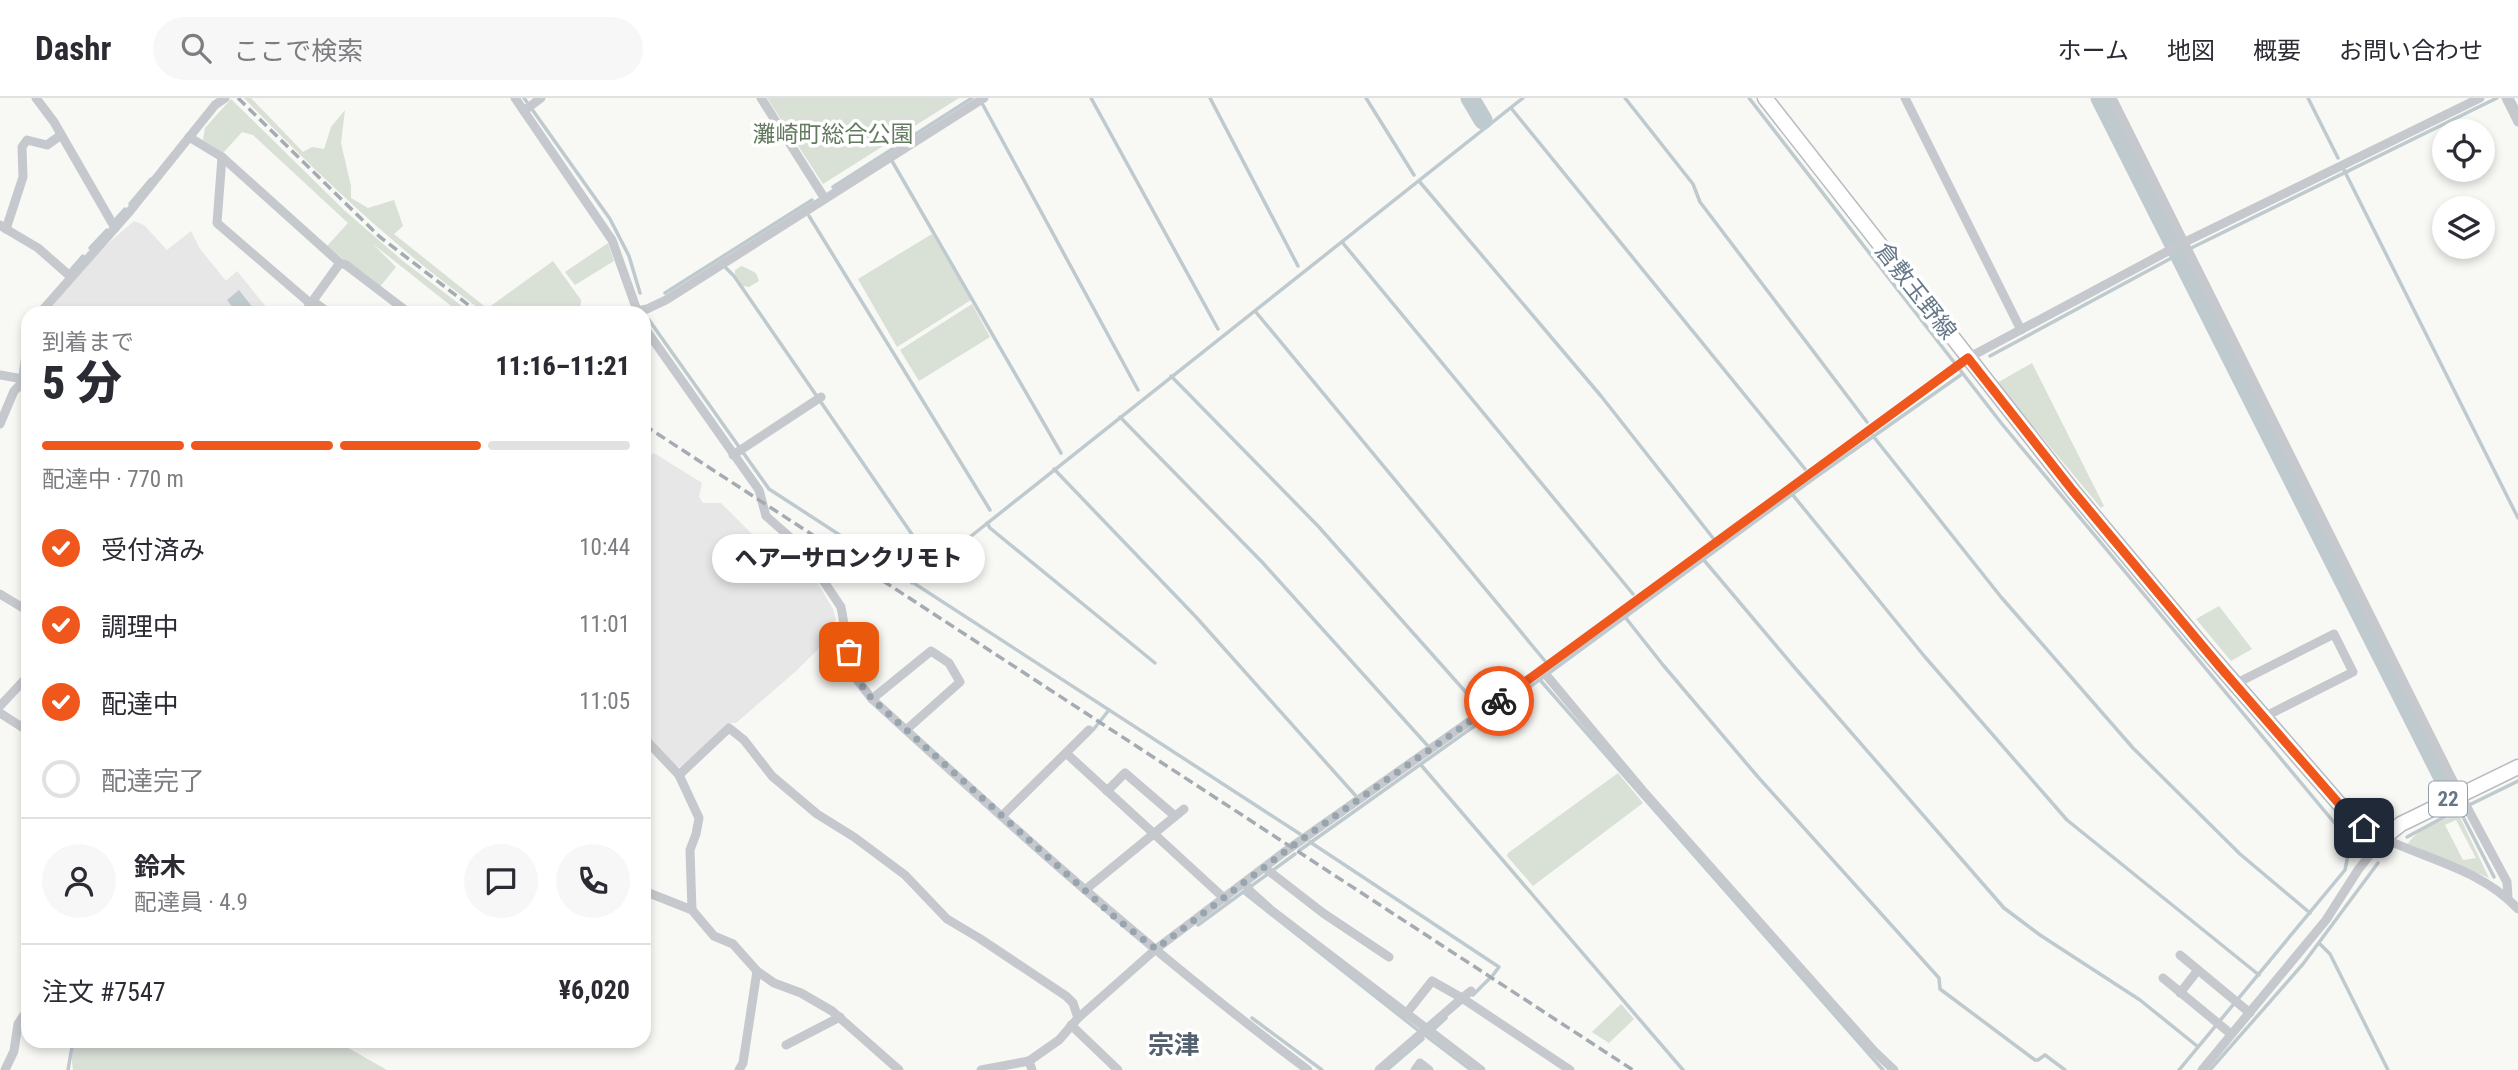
<!DOCTYPE html>
<html lang="ja">
<head>
<meta charset="utf-8">
<style>
  :root { --surface:#fff; --page:#f7f7f7; --text:#2b2b33; --muted:#7c7c81; --line:#e1e1e2; --accent:#f0571d }
  body { margin:0; font-family:"Roboto Condensed","Noto Sans JP",sans-serif; background:var(--page); color:var(--text); height:100vh; display:flex; flex-direction:column; font-size:26px; white-space:nowrap }
  * { box-sizing:border-box; margin:0 }
  p { font-size:23px; color:var(--muted) }
  .icon { flex:none; width:38px; height:38px; fill:none; stroke:currentColor; stroke-width:2; stroke-linecap:round; stroke-linejoin:round }
  .map { position:relative; flex:1; overflow:hidden }
  .drawer { position:absolute; left:21px; top:208px; width:630px; height:742px; display:flex; flex-direction:column; background:var(--surface); border-radius:21px; box-shadow:0 4px 10px #0003 }
  .drawer>* { flex:none }
  .controls { position:absolute; left:2432px; top:21px; display:grid; gap:14px }
  .controls a { display:grid; place-items:center; width:63px; height:63px; border-radius:50%; background:var(--surface); box-shadow:0 4px 10px #0003; font-size:35px }
  .pin { position:absolute; display:grid; place-items:center; width:60px; height:60px; color:#fff; margin:-30px; border-radius:14px; box-shadow:0 4px 10px #0006 }
  .courier { position:absolute; display:grid; place-items:center; width:70px; height:70px; margin:-35px; border:5px solid #f0571d; border-radius:50%; background:#fff; color:#222; box-shadow:0 2px 9px #0007 }
  .bubble { position:absolute; height:49px; border-radius:24px; background:var(--surface); box-shadow:0 4px 10px #0003; font-size:23px; font-weight:800; line-height:49px; text-align:center }
  .overview em { font-style:normal; font-weight:800 }
  .overview div { display:flex; flex-direction:column-reverse }
  .overview { display:flex; align-items:center; justify-content:space-between; height:119px; padding:0 21px }
  h1 { font-size:46px; font-weight:800; line-height:52px }
  .bar { display:grid; grid-template-columns:repeat(4,1fr); gap:10px 7px; align-content:center; height:84px; padding:0 21px }
  .bar i { height:9px; border-radius:5px; background:var(--line) }
  .bar .on { background:var(--accent) }
  .bar p { grid-column:span 4 }
  .line { display:flex; align-items:center; gap:18px; padding:0 21px; border-top:2px solid var(--line) }
  .line div { flex:1 }
  .round { display:grid; place-items:center; flex:none; width:74px; height:74px; border-radius:37px; background:var(--page) }
  ol { padding:0 21px; list-style:none }
  li { display:flex; align-items:center; gap:21px; height:77px }
  li p { margin-inline-start:auto }
  li .icon { padding:7px; border-radius:50%; background:var(--accent); color:#fff; stroke-width:4 }
  li:last-child { color:var(--muted) }
  li i { width:38px; height:38px; border:4px solid var(--line); border-radius:50% }
  header { display:flex; align-items:center; gap:42px; box-sizing:border-box; height:98px; padding:0 35px; background:var(--surface); border-bottom:2px solid var(--line) }
  header strong { font-size:33px }
  nav { display:flex; gap:38px; margin-inline-start:auto; font-size:24px }
  .search { width:490px; height:63px; background:var(--page); display:flex; align-items:center; gap:18px; box-sizing:border-box; padding:0 24px; border-radius:38px; color:var(--muted); font-size:26px }
  .map>svg:first-child { display:block }
</style>
</head>
<body>
<header>
<strong>Dashr</strong>
<div class="search"><svg class="icon" aria-label="search" viewBox="0 0 24 24"><circle cx="10" cy="10" r="6"/><path d="M15 15l6 6"/></svg>ここで検索</div>
<nav><a>ホーム</a><a>地図</a><a>概要</a><a>お問い合わせ</a></nav>
</header>
<div class="map">
<svg width="2518" height="972" viewBox="0 0 2518 972">
  <rect width="100%" height="100%" fill="#f8f8f5"/>
  <g fill="#e6e7e6">
    <polygon points="134,123 144,127 167,152 191,133 200,151 226,183 237,173 271,215 49,215 56,203 105,148"/>
    <polygon points="654,355 702,385 699,399 703,405 721,405 772,456 788,447 813,477 833,511 836,522 824,533 828,537 817,552 796,573 736,625 731,625 682,670 675,668 644,637 644,362"/>
  </g>
  <g fill="#d9e0d6" fill-rule="evenodd">
    <path d="M244 0H251L303 54 312 49 324 51 331 29 345 12 341 45 351 88V100L368 110 394 102 403 128 394 136 493 215H485C395 150 321 80 244 0Z"/>
    <polygon points="767,0 959,0 823,86"/>
    <polygon points="231,1 345,113 403,163 471,215 460,215 373,146 396,169 379,190 327,148 348,125 253,37 242,34 223,55 203,42 205,30"/>
    <polygon points="932,136 971,202 897,249 858,181"/>
    <polygon points="608,145 614,163 575,187 565,174"/>
    <polygon points="553,163 581,202 580,210 572,215 495,215 488,210"/>
    <polygon points="742,168 756,175 759,183 749,189 743,188 735,176 735,172"/>
    <polygon points="972,206 990,239 919,283 900,252"/>
    <polygon points="2032,265 2104,408 2101,410 1997,285"/>
    <polygon points="2219,508 2252,551 2231,563 2196,521"/>
    <polygon points="1618,675 1643,705 1533,788 1507,758 1508,755"/>
    <path d="M2458 715 2489 780 2408 746C2417 730 2442 723 2458 715ZM2456 722 2476 760 2463 762 2445 727Z"/>
    <polygon points="1621,906 1634,921 1609,945 1592,934"/>
    <polygon points="74,943 336,943 387,972 73,972 71,955"/>
  </g>
  <polygon fill="#bfcacf" points="239,192 257,215 237,215 227,202"/>
  <g fill="none" stroke-linecap="round" stroke-linejoin="round">
    <g stroke="#bfcacf" stroke-width="3.5">
      <polyline points="524,0 610,121 629,158 640,195"/>
      <polyline points="1091,0 1218,231"/>
      <polyline points="1210,0 1298,168"/>
      <polyline points="1366,0 1414,77"/>
      <polyline points="1625,0 1693,86 1700,104 1867,324"/>
      <polyline points="1749,0 2002,326 2347,740 2349,752 2345,772 2179,972"/>
      <polyline points="2308,0 2338,60"/>
      <polyline points="2512,0 2518,12"/>
      <polyline points="983,7 1138,292"/>
      <polyline points="1511,10 1805,371"/>
      <polyline points="892,63 1061,355"/>
      <polyline points="2344,72 2518,420"/>
      <polyline points="1419,83 1601,298 1713,440"/>
      <polyline points="833,89 972,0"/>
      <polyline points="130,106 151,81"/>
      <polyline points="809,118 990,412"/>
      <polyline points="116,121 125,111"/>
      <polyline points="1342,144 1633,496"/>
      <polyline points="90,150 107,132"/>
      <polyline points="726,170 734,178 929,461"/>
      <polyline points="69,174 83,158"/>
      <polyline points="665,195 812,102"/>
      <polyline points="1255,213 1545,563"/>
      <polyline points="649,222 769,391 1300,736"/>
      <polyline points="1990,258 2179,156 2497,0"/>
      <polyline points="1171,278 1318,428 1479,609"/>
      <polyline points="1120,319 1262,464 1427,647"/>
      <polyline points="1873,338 2001,499 2133,650 2240,756 2310,815"/>
      <polyline points="1054,371 1196,519 1355,697"/>
      <polyline points="1792,396 1925,559 2067,722 2259,877"/>
      <polyline points="987,425 990,430 1155,565"/>
      <polyline points="1703,461 1795,570 2004,810 2040,837 2140,902 2197,948"/>
      <polyline points="912,485 1523,0"/>
      <polyline points="1625,519 1663,567 1758,679 1939,880 1940,891 2035,962 2038,962 2045,957 2065,972"/>
      <polyline points="1540,582 1883,972"/>
      <polyline points="1093,632 1109,612"/>
      <polyline points="1421,667 1683,972"/>
      <polyline points="2458,709 2494,779"/>
      <polyline points="2459,712 2518,683"/>
      <polyline points="2407,739 2459,711"/>
      <polyline points="1310,744 1499,869 1493,877"/>
      <polyline points="1300,752 1549,575 1813,381 1962,276"/>
      <polyline points="1243,794 1419,933"/>
      <polyline points="1198,827 1295,756"/>
      <polyline points="2319,845 2330,856 2388,972"/>
      <polyline points="1473,897 1489,881"/>
      <polyline points="1252,920 1322,972"/>
      <polyline points="1431,934 1446,920"/>
      <polyline points="1425,937 1471,972"/>
      <polyline points="68,972 73,943"/>
      <polyline points="1387,972 1423,941"/>
      <polyline points="2210,972 2303,866 2378,765"/>
    </g>
    <g stroke="#bfcacf" stroke-width="19">
      <polyline points="1470,0 1483,22"/>
      <polyline points="2100,0 2446,686"/>
    </g>
    <defs>
      <polyline id="primary" points="1765,0 2073,393 2205,551 2341,708 2362,728 2383,740 2401,726 2518,669"/>
    </defs>
    <use href="#primary" stroke="#b8bcc0" stroke-width="17"/>
    <g stroke="#c5c9cd" stroke-width="9">
      <polyline points="36,0 54,24 115,130"/>
      <polyline points="515,0 612,142 638,215"/>
      <polyline points="761,0 825,101"/>
      <polyline points="1905,0 2021,232"/>
      <polyline points="2112,0 2455,687 2507,784 2508,800"/>
      <polyline points="2506,0 2518,24"/>
      <polyline points="524,13 541,0"/>
      <polyline points="189,39 222,59 340,165 304,215"/>
      <polyline points="222,59 217,125 311,206"/>
      <polyline points="0,127 6,131 23,79 22,49 27,42 47,47 61,37"/>
      <polyline points="6,131 38,150 71,179"/>
      <polyline points="340,165 346,167 409,215"/>
      <polyline points="313,203 329,215"/>
      <polyline points="40,215 130,113 215,7 225,0"/>
      <polyline points="625,215 647,211 666,202 984,0"/>
      <path d="M644 229 759 392 766 418 800 448 841 509 849 554 858 583 872 601C1013 730 1155 858 1308 972"/>
      <polyline points="0,277 23,281"/>
      <polyline points="0,326 14,293 22,285 28,242"/>
      <polyline points="733,357 821,299"/>
      <polyline points="0,496 28,513"/>
      <polyline points="1542,572 1643,693 1874,953 1894,972"/>
      <polyline points="2235,586 2334,536 2353,574 2264,619"/>
      <polyline points="872,601 931,553 949,565 960,584 906,632"/>
      <polyline points="0,608 28,578"/>
      <polyline points="0,615 28,633"/>
      <polyline points="644,640 679,677 699,720 696,736 690,752 692,812"/>
      <polyline points="1066,655 1225,801"/>
      <polyline points="679,677 729,630 744,642 772,678 817,716 854,739 905,777 947,821 979,840 1066,898 1073,905 1078,920"/>
      <polyline points="1107,693 1125,675 1175,718"/>
      <polyline points="1002,718 1089,632"/>
      <polyline points="1265,770 1323,815 1389,859"/>
      <polyline points="1245,785 1250,793 1271,812 1481,972"/>
      <polyline points="1085,792 1184,711"/>
      <polyline points="644,793 692,812 714,838 733,846 757,873 774,885 801,895 832,913 899,972"/>
      <polyline points="2180,857 2250,915"/>
      <polyline points="2163,880 2231,936"/>
      <polyline points="2180,895 2198,872"/>
      <polyline points="1462,900 1471,893"/>
      <polyline points="1406,916 1432,883 1462,900 1570,972"/>
      <polyline points="1071,927 1118,972"/>
      <polyline points="786,947 840,919"/>
      <polyline points="5,972 14,953 18,926 28,911"/>
      <polyline points="739,972 743,965 757,873"/>
      <polyline points="981,972 1029,963"/>
      <polyline points="1032,972 1029,963 1059,942 1078,920 1156,851 1283,755 1596,534 1968,260 2185,144 2480,0"/>
      <polyline points="1379,972 1460,902"/>
      <polyline points="1415,972 1420,965 1429,972"/>
      <path d="M2202 972 2326 822 2358 772 2383 740C2429 762 2482 772 2518 811"/>
    </g>
    <use href="#primary" stroke="#fff" stroke-width="14"/>
    <g stroke="#a5abb2" stroke-width="3.5" stroke-dasharray="10 5" stroke-linecap="butt">
      <polyline points="238,0 380,139 479,215"/>
      <polyline points="644,327 1633,972"/>
    </g>
  </g>
  <g fill="none" stroke-linecap="round" stroke-linejoin="round">
    <polyline stroke="#98a4ae" stroke-width="7" stroke-dasharray="0 12.6" points="849,554 858,583 872,601 1118,822 1156,851 1291,749 1499,603"/>
    <polyline stroke="#f0571d" stroke-width="9" points="1499,603 1968,260 2073,393 2220,569 2341,708 2364,730"/>
  </g>
  <g text-anchor="middle" stroke-width="7" stroke-linejoin="round" paint-order="stroke">
    <rect fill="#fff" stroke="#93a0ac" stroke-width="2" x="2429" y="683.5" width="38" height="35" rx="5"/>
    <g font-size="21" font-weight="bold" fill="#657788">
      <text x="2448" y="708">22</text>
    </g>
    <g font-size="23" fill="#647a60" stroke="#fff">
      <text x="833" y="44">灘崎町総合公園</text>
    </g>
    <g font-size="23" fill="#657788" stroke="#fff">
      <text transform="translate(1916 193) rotate(52)" y="8">倉敷玉野線</text>
    </g>
    <g font-size="26" font-weight="bold" fill="#53606d" stroke="#fff">
      <text x="1174" y="956">宗津</text>
    </g>
  </g>
</svg>
<div class="controls">
<a><svg class="icon" aria-label="locate" viewBox="0 0 24 24"><circle cx="12" cy="12" r="6"/><path d="M12 2v4M12 18v4M2 12h4M18 12h4"/></svg></a>
<a><svg class="icon" aria-label="layers" viewBox="0 0 24 24"><path d="M12 4l9 5-9 5-9-5zM3 14l9 5 9-5"/></svg></a>
</div>
<div class="pin" style="left:849px;top:554px;background:#ea580c"><svg class="icon" aria-label="bag" viewBox="0 0 24 24"><path d="M5 8h14l-1 12H6zM9 8a3 3 0 0 1 6 0"/></svg></div>
<div class="pin" style="left:2364px;top:730px;background:#1f2937"><svg class="icon" aria-label="home" viewBox="0 0 24 24"><path d="M3 11l9-7 9 7M6 9v11h12V9"/></svg></div>
<div class="courier" style="left:1499px;top:603px"><svg class="icon" aria-label="bike" viewBox="0 0 24 24"><circle cx="6" cy="16" r="4"/><circle cx="18" cy="16" r="4"/><path d="M6 16l4-8h5l3 8M10 8l3 8H6M13 5h3"/></svg></div>
<div class="bubble" style="left:712px;top:436px;width:273px">ヘアーサロンクリモト</div>
<section class="drawer">
<div class="overview"><div><h1>5 分</h1><p>到着まで</p></div><em>11:16–11:21</em></div>
<div class="bar"><i class="on"></i><i class="on"></i><i class="on"></i><i></i><p>配達中 · 770 m</p></div>
<ol>
<li><svg class="icon" aria-label="check" viewBox="0 0 24 24"><path d="M5 12l5 5 9-10"/></svg>受付済み<p>10:44</p></li>
<li><svg class="icon" aria-label="check" viewBox="0 0 24 24"><path d="M5 12l5 5 9-10"/></svg>調理中<p>11:01</p></li>
<li><svg class="icon" aria-label="check" viewBox="0 0 24 24"><path d="M5 12l5 5 9-10"/></svg>配達中<p>11:05</p></li>
<li><i></i>配達完了</li>
</ol>
<div class="line" style="height:126px"><a class="round"><svg class="icon" aria-label="person" viewBox="0 0 24 24"><circle cx="12" cy="8" r="4"/><path d="M4 21q1-7 8-7t8 7"/></svg></a><div><b>鈴木</b><p>配達員 · 4.9</p></div><a class="round"><svg class="icon" aria-label="chat" viewBox="0 0 24 24"><path d="M4 5h16v11H9l-5 4z"/></svg></a><a class="round"><svg class="icon" aria-label="phone" viewBox="0 0 24 24"><path d="M5 4h4l2 5-3 2q2 4 5 5l2-3 5 2v4C11 20 4 13 5 4z"/></svg></a></div>
<div class="line" style="height:91px"><div>注文 #7547</div><b>¥6,020</b></div>
</section>
</div>
</body>
</html>
